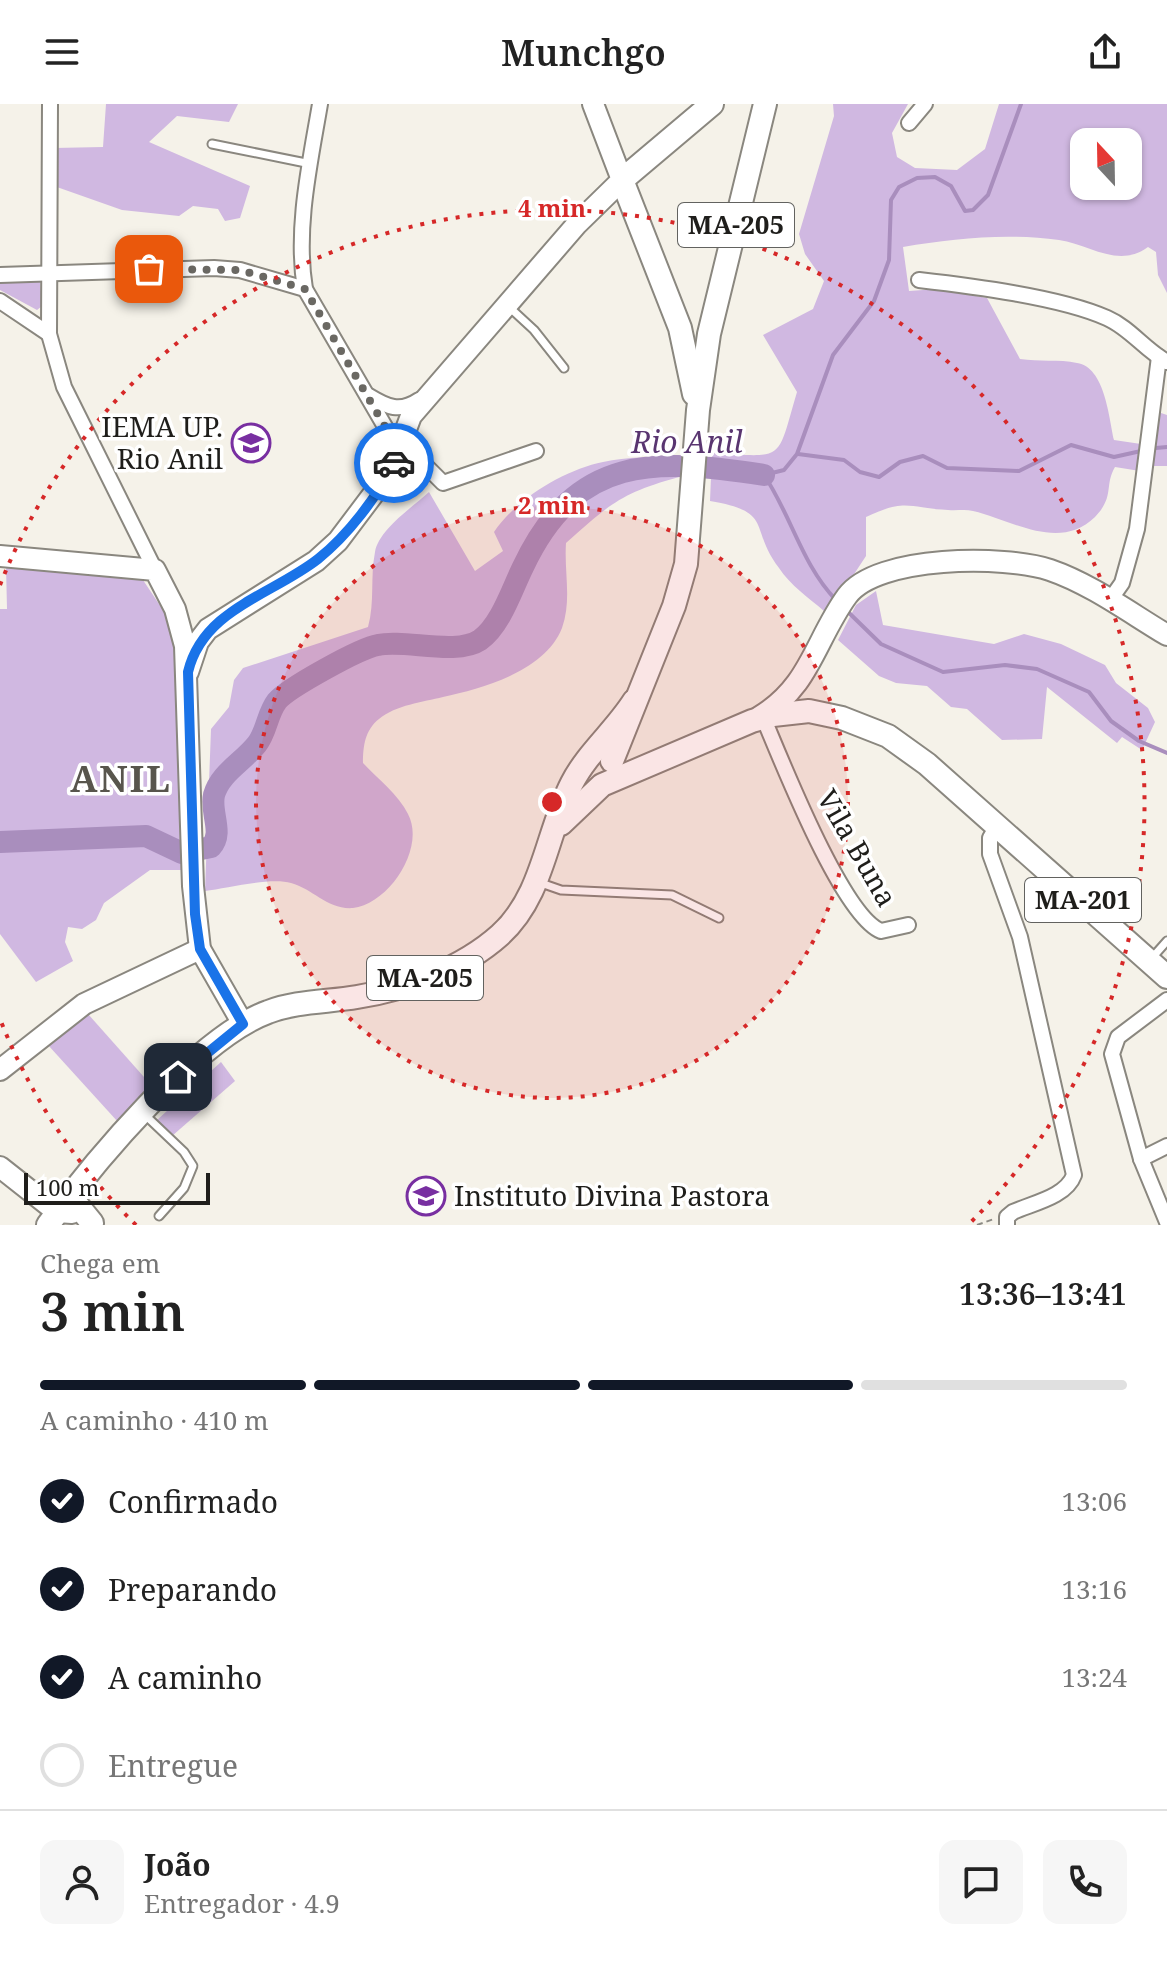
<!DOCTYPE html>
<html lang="pt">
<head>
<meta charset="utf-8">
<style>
  :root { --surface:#fff; --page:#f6f6f6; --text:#222; --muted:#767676; --line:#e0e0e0; --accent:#111827 }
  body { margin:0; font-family:"Noto Serif",serif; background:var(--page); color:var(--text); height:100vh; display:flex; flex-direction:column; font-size:30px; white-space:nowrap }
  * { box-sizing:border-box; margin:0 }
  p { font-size:26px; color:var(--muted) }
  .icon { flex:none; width:44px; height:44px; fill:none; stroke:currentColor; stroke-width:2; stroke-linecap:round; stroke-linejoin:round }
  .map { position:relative; height:1121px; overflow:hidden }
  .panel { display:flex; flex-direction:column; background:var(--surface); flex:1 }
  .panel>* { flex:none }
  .needle { width:52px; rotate:338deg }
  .fabs { position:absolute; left:1070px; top:24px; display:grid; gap:16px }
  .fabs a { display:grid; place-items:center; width:72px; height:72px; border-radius:16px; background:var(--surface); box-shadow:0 2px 6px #0004; font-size:40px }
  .scale { position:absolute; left:24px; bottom:20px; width:186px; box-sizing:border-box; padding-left:8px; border:4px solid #1f1e1b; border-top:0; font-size:22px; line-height:28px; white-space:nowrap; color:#1f1e1b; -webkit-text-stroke:6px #fff; paint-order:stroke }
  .pin { position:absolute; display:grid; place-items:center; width:68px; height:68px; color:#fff; margin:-34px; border-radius:16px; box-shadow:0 4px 12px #0006 }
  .courier { position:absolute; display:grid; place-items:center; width:80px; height:80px; margin:-40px; border:6px solid #1a73e8; border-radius:50%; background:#fff; color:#222; box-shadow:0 2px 10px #0007 }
  .headline em { font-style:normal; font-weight:600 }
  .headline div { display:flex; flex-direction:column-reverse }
  .headline { display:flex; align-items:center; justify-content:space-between; height:136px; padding:0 40px }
  h1 { font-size:52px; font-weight:600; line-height:60px }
  .bar { display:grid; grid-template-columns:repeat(4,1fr); gap:12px 8px; align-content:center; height:96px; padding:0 40px }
  .bar i { height:10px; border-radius:6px; background:var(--line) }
  .bar .active { background:var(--accent) }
  .bar p { grid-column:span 4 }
  .line { display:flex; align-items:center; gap:20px; padding:0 40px; border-top:2px solid var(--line) }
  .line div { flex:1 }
  .round { display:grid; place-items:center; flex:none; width:84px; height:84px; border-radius:16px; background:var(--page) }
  ol { padding:0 40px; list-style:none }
  li { display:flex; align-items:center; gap:24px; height:88px }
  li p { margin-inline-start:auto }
  li .icon { padding:8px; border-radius:50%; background:var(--accent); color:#fff; stroke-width:4 }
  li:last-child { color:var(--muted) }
  li i { width:44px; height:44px; border:4px solid var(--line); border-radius:50% }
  header { display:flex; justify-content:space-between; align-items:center; height:104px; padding:0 40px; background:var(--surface); font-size:36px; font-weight:600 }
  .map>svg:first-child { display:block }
</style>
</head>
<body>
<header><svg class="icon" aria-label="menu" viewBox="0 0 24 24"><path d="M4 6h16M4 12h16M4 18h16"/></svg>Munchgo<svg class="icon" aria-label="share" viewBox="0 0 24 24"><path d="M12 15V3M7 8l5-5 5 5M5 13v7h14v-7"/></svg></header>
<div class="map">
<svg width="1167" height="1121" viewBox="0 0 1167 1121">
  <rect width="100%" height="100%" fill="#f5f2e9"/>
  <g fill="#d0b8e1" fill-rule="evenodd">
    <polygon points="106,0 238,0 229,18 177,12 149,38 250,82 240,114 225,117 218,105 193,102 179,112 122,106 54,82 54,44 103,43"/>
    <path d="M833 0H908L892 29 897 53 915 64 957 66 985 45 999 0H1167V189L1158 171 1156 148 1148 143C1118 165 1089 140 1059 136 1008 129 954 134 903 143L909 187 937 185 987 194 1020 255C1039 258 1059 255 1077 259 1105 263 1109 314 1114 336L1141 340 1140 367 1115 363C1104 382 1115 392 1095 413 1059 448 1012 416 973 407 965 405 957 407 948 406 907 404 907 394 866 413V452L831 505 824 507C809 494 790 481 779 464 748 423 775 408 710 397L712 349C786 353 776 359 797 288L763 231 813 205 824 177 805 150 799 130 834 12ZM1084 38H1128V82H1084Z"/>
    <polygon points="40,175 42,202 37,206 0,186 0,176"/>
    <polygon points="1158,308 1167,311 1167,362 1154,362 1151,334"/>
    <path d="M679 351V373C621 389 610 400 566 439 564 468 572 496 562 524 545 567 484 584 443 593 423 598 396 601 379 615 365 626 363 642 363 659 377 674 399 691 408 710 426 744 389 800 353 804 328 806 313 785 291 779 271 773 227 784 205 787L211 625 229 603 234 576 243 564 368 523C375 498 370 473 375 448 379 425 413 403 429 388L475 467 503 447 494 428C516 395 564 366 603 358 627 353 654 353 679 351Z"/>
    <polygon points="6,461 143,476 167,512 175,535 181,766 150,766 104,799 96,816 82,825 68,823 65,838 73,857 36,878 0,830 0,505 7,505"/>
    <polygon points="876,487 883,521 994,540 1024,530 1061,540 1105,561 1116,579 1148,604 1155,618 1142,646 1122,633 1117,639 1047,583 1042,635 1002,636 967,605 951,603 927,582 896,579 879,572 838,536 856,501"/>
    <polygon points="88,910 152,982 118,1018 48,941"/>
    <polygon points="221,958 235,977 172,1032 157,1016"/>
  </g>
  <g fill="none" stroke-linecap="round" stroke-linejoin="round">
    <g stroke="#a98ebd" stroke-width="4">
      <polyline points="1156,344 1167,343"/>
      <polyline points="798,350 844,356 860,368 879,373 900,358 923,352 947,364 1019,367 1071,341 1114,353 1141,347"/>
      <path d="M836 496C802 461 791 411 764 371L784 366 797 350 833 251 874 197 889 156 891 96 899 83 917 74 935 73 951 82 965 107 973 106 988 91 1021 0"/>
      <polyline points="845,505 881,540 943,568 1005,561 1037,565 1089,588 1111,617 1139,637 1167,649"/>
    </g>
    <path stroke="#a98ebd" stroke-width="22" d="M0 738 146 732 182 749 211 743C224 729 210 709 214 691 220 669 243 658 257 640 267 627 267 610 277 597 288 584 360 544 378 541 405 535 456 552 480 536 501 521 512 485 523 463 576 350 655 354 764 371"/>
    <defs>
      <g id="lane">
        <polyline points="212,40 311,60"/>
        <polyline points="508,202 534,226 564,264"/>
        <polyline points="538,778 561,786 672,791 719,814"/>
        <polyline points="1151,855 1167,837"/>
        <polyline points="144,1010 184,1048 193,1062 184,1084 159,1112"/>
      </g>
      <g id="street">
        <polyline points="50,0 49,230 64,283 155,466"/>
        <path d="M320 0C310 59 295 125 305 185L398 345"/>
        <polyline points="909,19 925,0"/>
        <polyline points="0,171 214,164 240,166 305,185"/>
        <path d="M919 176C971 182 1060 193 1107 214 1130 224 1145 246 1167 258"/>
        <polyline points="0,197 49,230"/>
        <path d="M369 292C387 303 400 309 419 296"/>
        <polyline points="400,336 443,379 536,347"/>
        <polyline points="1110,496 1122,479 1137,425 1159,253"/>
        <path d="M763 613C781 655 842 812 881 827L908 821"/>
        <path d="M998 720 990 734V750L1020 833 1074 1071C1066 1093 1033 1099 1013 1108L1007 1113V1121"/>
        <polyline points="1167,896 1118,933 1112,950 1141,1055 1167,1118"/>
        <polyline points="1141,1055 1167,1042"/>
      </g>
      <g id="secondary">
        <polyline points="0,452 155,466 175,505 185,542 193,782 200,845 243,920"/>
        <polyline points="188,568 198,538 208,525 316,457 338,437 390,368 411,312 577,120 622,76 593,0"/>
        <path d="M759 613C810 583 815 536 847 492 877 451 1005 451 1050 466 1091 480 1130 509 1167 531"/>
        <polyline points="0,966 84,900 200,845"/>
        <polyline points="0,1063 57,1108 72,1109"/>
      </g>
      <g id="primary">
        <polyline points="694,290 680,224 622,76 712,0"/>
        <polyline points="612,657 674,502 686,460 698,306 709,230 765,0"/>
        <polyline points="561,720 602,681 752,617 773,611 809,607 842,614 888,632 927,660 1167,873"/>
        <polyline points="70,1092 92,1119"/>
        <path d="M48 1121C93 1059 197 934 268 908 296 897 328 898 357 893 407 885 462 865 500 831 544 791 546 729 572 679 588 648 615 627 634 597"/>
      </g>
    </defs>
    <use href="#lane" stroke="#8a877f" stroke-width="11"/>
    <use href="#street" stroke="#8a877f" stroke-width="18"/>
    <use href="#secondary" stroke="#8a877f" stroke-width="24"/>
    <use href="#primary" stroke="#8a877f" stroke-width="26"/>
    <polyline stroke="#8c8a84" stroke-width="2" stroke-dasharray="6 4" stroke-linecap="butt" points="977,1121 994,1115"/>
    <use href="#lane" stroke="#fff" stroke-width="7"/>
    <use href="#street" stroke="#fff" stroke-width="14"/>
    <use href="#secondary" stroke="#fff" stroke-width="20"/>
    <use href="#primary" stroke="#fff" stroke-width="22"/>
  </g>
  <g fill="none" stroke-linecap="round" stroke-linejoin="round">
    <polyline stroke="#6a6863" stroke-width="8" stroke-dasharray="0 14.4" points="149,165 240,166 305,185 398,345 394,359"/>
    <path stroke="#1a73e8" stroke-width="10" d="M178 973 243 920 200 845 195 810 188 568C203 505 272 491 318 455 348 431 377 393 394 359"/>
  </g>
  <circle cx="552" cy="698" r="296" fill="#d62828" fill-opacity=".12"/>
  <g fill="none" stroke="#d62828" stroke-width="4" stroke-dasharray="4 8">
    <circle cx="552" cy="698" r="296"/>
    <path d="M136 1121A593 593 0 0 1 0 915M0 481A593 593 0 1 1 968 1121"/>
  </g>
  <defs>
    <symbol id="university-ring" viewBox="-11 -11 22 22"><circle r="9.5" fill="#fff" stroke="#782fa1" stroke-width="1.5"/><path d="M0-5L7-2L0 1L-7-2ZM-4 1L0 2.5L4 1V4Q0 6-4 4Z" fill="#782fa1"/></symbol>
    <symbol id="school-ring" viewBox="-11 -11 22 22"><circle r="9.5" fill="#fff" stroke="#782fa1" stroke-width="1.5"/><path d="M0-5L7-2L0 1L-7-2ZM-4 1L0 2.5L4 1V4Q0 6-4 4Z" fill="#782fa1"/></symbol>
  </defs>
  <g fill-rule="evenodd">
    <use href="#university-ring" x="229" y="317" width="44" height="44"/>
    <use href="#school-ring" x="404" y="1070" width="44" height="44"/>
  </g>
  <g text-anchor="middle" stroke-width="7" stroke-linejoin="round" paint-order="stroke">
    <g fill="#fff" stroke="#62625f" stroke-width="2">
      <rect x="678" y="99" width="116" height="44" rx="6"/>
      <rect x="1025" y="774" width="116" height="44" rx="6"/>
      <rect x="367" y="852" width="116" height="44" rx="6"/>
    </g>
    <g font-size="26" font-weight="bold" fill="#1f1e1b">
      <text x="736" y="130">MA-205</text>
      <text x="1083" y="805">MA-201</text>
      <text x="425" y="883">MA-205</text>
    </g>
    <g font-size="28" fill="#1f1e1b" stroke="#fff" text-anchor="end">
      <text x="223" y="333">IEMA UP.<tspan x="223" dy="32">Rio Anil</tspan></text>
      <text x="454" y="1102" text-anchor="start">Instituto Divina Pastora</text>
    </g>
    <g font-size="28" fill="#1f1e1b" stroke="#fff">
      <text transform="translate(857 744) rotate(60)" y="10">Vila Buna</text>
    </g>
    <g font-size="30" font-style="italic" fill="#593570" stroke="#fff">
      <text x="687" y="349">Rio Anil</text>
    </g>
    <g font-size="36" font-weight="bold" letter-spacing="2" fill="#58554d" stroke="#fff">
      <text x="121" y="688">ANIL</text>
    </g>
  </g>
  <circle cx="552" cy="698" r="12" fill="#d62828" stroke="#fff" stroke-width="4"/>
  <g font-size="24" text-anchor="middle" font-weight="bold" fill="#d62828" stroke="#fff" stroke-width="7" stroke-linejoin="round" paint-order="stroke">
    <text x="552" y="113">4 min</text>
    <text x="552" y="410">2 min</text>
  </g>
</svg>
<div class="fabs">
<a><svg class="needle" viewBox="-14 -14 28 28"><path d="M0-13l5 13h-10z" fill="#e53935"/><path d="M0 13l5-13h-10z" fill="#767676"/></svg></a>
</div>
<div class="scale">100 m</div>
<div class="pin" style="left:149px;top:165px;background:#ea580c"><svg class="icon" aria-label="bag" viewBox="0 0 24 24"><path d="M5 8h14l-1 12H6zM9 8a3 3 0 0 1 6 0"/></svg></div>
<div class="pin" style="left:178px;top:973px;background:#1f2937"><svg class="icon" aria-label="home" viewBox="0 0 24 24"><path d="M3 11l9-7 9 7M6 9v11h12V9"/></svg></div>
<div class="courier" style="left:394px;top:359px"><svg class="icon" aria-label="car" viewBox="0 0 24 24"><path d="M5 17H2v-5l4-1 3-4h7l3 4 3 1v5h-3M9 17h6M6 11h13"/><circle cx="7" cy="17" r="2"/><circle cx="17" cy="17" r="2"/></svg></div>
</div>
<section class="panel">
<div class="headline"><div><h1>3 min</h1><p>Chega em</p></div><em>13:36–13:41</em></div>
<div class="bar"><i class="active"></i><i class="active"></i><i class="active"></i><i></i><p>A caminho · 410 m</p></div>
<ol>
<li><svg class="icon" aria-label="check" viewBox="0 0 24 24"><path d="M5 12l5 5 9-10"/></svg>Confirmado<p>13:06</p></li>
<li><svg class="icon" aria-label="check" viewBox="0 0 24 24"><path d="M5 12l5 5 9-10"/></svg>Preparando<p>13:16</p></li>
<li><svg class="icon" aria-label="check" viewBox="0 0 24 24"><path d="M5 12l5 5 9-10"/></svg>A caminho<p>13:24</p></li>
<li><i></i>Entregue</li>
</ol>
<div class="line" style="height:144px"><a class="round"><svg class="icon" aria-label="person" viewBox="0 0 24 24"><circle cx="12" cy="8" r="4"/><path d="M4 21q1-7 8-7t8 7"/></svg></a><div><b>João</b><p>Entregador · 4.9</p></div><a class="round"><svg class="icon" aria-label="chat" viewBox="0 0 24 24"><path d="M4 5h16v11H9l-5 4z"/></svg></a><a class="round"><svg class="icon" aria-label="phone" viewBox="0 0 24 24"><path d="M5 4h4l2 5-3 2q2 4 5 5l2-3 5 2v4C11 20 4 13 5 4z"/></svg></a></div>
</section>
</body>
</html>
